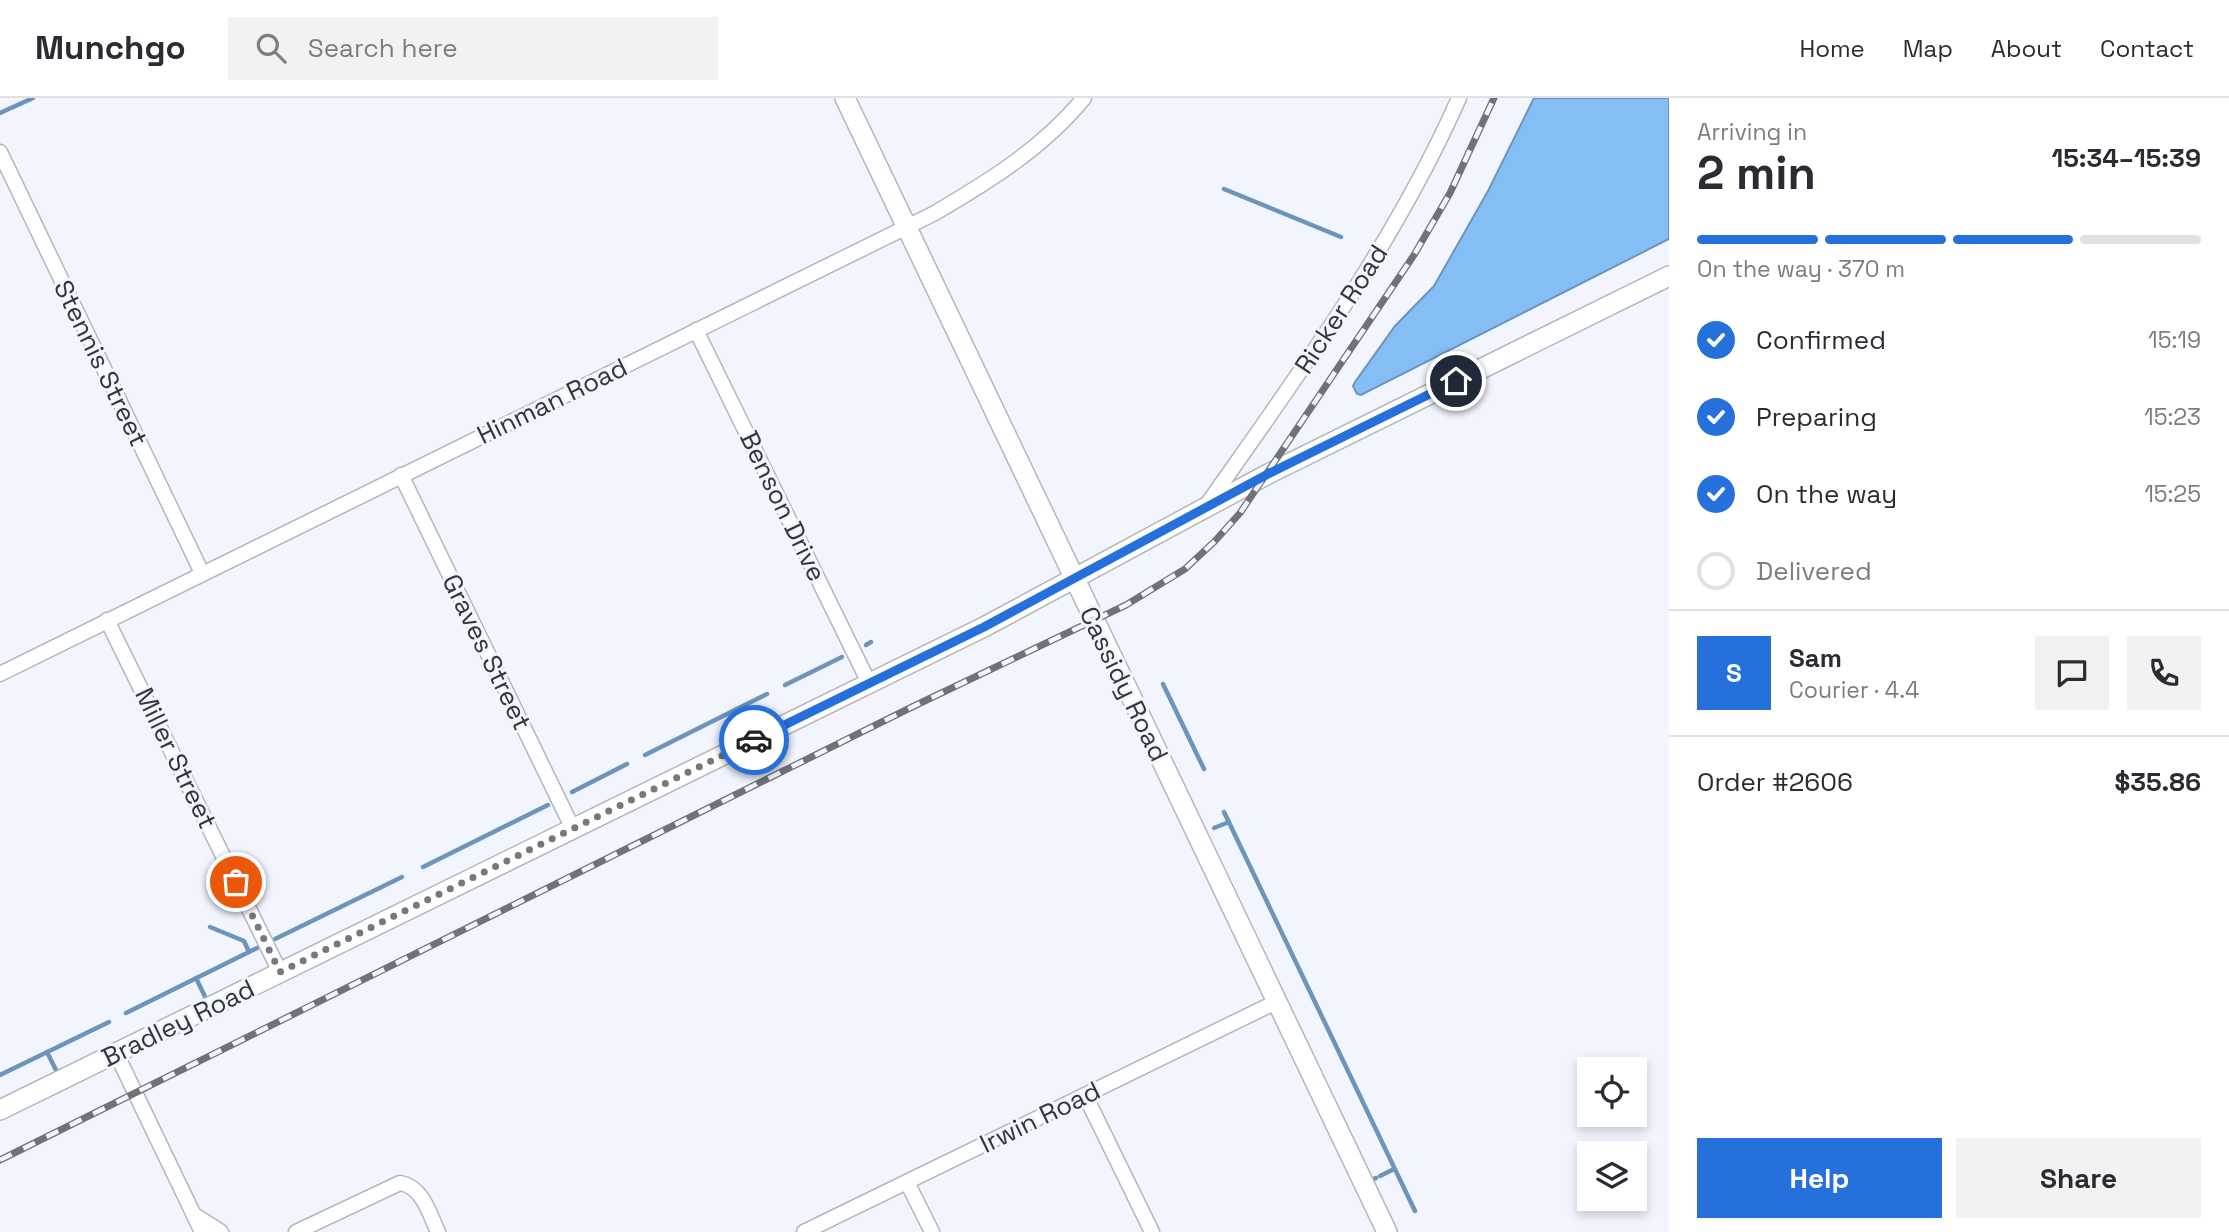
<!DOCTYPE html>
<html lang="en">
<head>
<meta charset="utf-8">
<style>
  :root { --surface:#fff; --page:#f2f2f3; --text:#2b2b33; --muted:#7c7c81; --line:#e1e1e2; --accent:#2570db }
  body { margin:0; font-family:"Space Grotesk",sans-serif; background:var(--page); color:var(--text); height:100vh; display:flex; flex-direction:column; font-size:26px; white-space:nowrap }
  * { box-sizing:border-box; margin:0 }
  p { font-size:23px; color:var(--muted) }
  .icon { flex:none; width:38px; height:38px; fill:none; stroke:currentColor; stroke-width:2; stroke-linecap:round; stroke-linejoin:round }
  .map { position:relative; flex:1; overflow:hidden }
  .sheet { display:flex; flex-direction:column; background:var(--surface); width:560px }
  .sheet>* { flex:none }
  .buttons { position:absolute; left:1577px; top:959px; display:grid; gap:14px }
  .buttons a { display:grid; place-items:center; width:70px; height:70px; border-radius:0px; background:var(--surface); box-shadow:0 4px 10px #0003; font-size:35px }
  .pin { position:absolute; display:grid; place-items:center; width:60px; height:60px; color:#fff; margin:-30px; border:4px solid #fff; border-radius:50%; box-shadow:0 2px 7px #0007 }
  .courier { position:absolute; display:grid; place-items:center; width:70px; height:70px; margin:-35px; border:5px solid #2570db; border-radius:50%; background:#fff; color:#222; box-shadow:0 2px 9px #0007 }
  .summary em { font-style:normal; font-weight:800 }
  .summary div { display:flex; flex-direction:column-reverse }
  .summary { display:flex; align-items:center; justify-content:space-between; height:119px; padding:0 28px }
  h1 { font-size:46px; font-weight:800; line-height:52px }
  .bar { display:grid; grid-template-columns:repeat(4,1fr); gap:10px 7px; align-content:center; height:84px; padding:0 28px }
  .bar i { height:9px; border-radius:5px; background:var(--line) }
  .bar .current { background:var(--accent) }
  .bar p { grid-column:span 4 }
  .line { display:flex; align-items:center; gap:18px; padding:0 28px; border-top:2px solid var(--line) }
  .line div { flex:1 }
  .round { display:grid; place-items:center; flex:none; width:74px; height:74px; border-radius:0px; background:var(--page) }
  ol { padding:0 28px; list-style:none }
  li { display:flex; align-items:center; gap:21px; height:77px }
  li p { margin-inline-start:auto }
  li .icon { padding:7px; border-radius:50%; background:var(--accent); color:#fff; stroke-width:4 }
  li:last-child { color:var(--muted) }
  li i { width:38px; height:38px; border:4px solid var(--line); border-radius:50% }
  .button { display:flex; gap:14px; margin-top:auto; padding:14px 28px }
  .button a { flex:1; height:80px; border-radius:0px; background:var(--accent); color:#fff; font-size:28px; font-weight:800; line-height:80px; text-align:center }
  .button a+a { background:var(--page); color:var(--text) }
  header { display:flex; align-items:center; gap:42px; box-sizing:border-box; height:98px; padding:0 35px; background:var(--surface); border-bottom:2px solid var(--line) }
  header strong { font-size:33px }
  nav { display:flex; gap:38px; margin-inline-start:auto; font-size:24px }
  .search { width:490px; height:63px; background:var(--page); display:flex; align-items:center; gap:18px; box-sizing:border-box; padding:0 24px; border-radius:0px; color:var(--muted); font-size:26px }
  main { display:flex; flex:1; min-height:0 }
  .map>svg:first-child { display:block }
</style>
</head>
<body>
<header>
<strong>Munchgo</strong>
<div class="search"><svg class="icon" aria-label="search" viewBox="0 0 24 24"><circle cx="10" cy="10" r="6"/><path d="M15 15l6 6"/></svg>Search here</div>
<nav><a>Home</a><a>Map</a><a>About</a><a>Contact</a></nav>
</header>
<main>
<div class="map">
<svg width="1669" height="1134" viewBox="0 0 1669 1134">
  <rect width="100%" height="100%" fill="#f2f5fe"/>
  <polygon fill="#84bef5" stroke="#6c95bc" stroke-width="2" points="1534,0 1669,0 1669,141 1361,297 1357,296 1353,288 1355,284 1395,228 1434,188 1488,93"/>
  <g fill="none" stroke-linecap="round" stroke-linejoin="round">
    <g stroke="#6c95bc" stroke-width="4.5">
      <polyline points="0,15 33,0"/>
      <polyline points="1224,91 1341,139"/>
      <polyline points="866,547 871,544"/>
      <polyline points="1163,586 1204,671"/>
      <polyline points="785,587 842,559"/>
      <polyline points="645,657 767,596"/>
      <polyline points="572,694 627,666"/>
      <polyline points="1224,714 1415,1113"/>
      <polyline points="1214,730 1229,724"/>
      <polyline points="423,769 548,707"/>
      <polyline points="210,829 244,843 249,854"/>
      <polyline points="275,841 402,779"/>
      <polyline points="196,880 208,905"/>
      <polyline points="126,915 257,850"/>
      <polyline points="47,954 59,978"/>
      <polyline points="0,977 109,924"/>
      <polyline points="1380,1078 1394,1071"/>
      <polyline points="1368,1084 1376,1080"/>
    </g>
    <defs>
      <g id="street">
        <polyline points="0,54 202,475"/>
        <polyline points="696,232 869,585"/>
        <polyline points="401,377 573,731"/>
        <path d="M1206 408C1298 277 1394 147 1459 0"/>
        <polyline points="107,522 280,874"/>
        <path d="M0 576 933 116C988 84 1043 50 1084 0"/>
        <polyline points="116,955 202,1134"/>
        <polyline points="1085,997 1152,1134"/>
        <polyline points="907,1084 932,1134"/>
        <polyline points="196,1118 221,1134"/>
        <path d="M296 1134 400 1085C423 1089 429 1115 438 1134"/>
        <polyline points="804,1134 1276,904"/>
      </g>
      <g id="secondary">
        <polyline points="845,0 1387,1134"/>
        <polyline points="0,1012 984,529 1268,376 1669,178"/>
      </g>
    </defs>
    <use href="#street" stroke="#b3b6bf" stroke-width="17"/>
    <use href="#secondary" stroke="#b3b6bf" stroke-width="22"/>
    <use href="#street" stroke="#fff" stroke-width="14"/>
    <use href="#secondary" stroke="#fff" stroke-width="19"/>
    <defs>
      <polyline id="rail" points="0,1062 912,609 1126,507 1185,471 1215,443 1240,415 1414,157 1450,95 1494,0"/>
    </defs>
    <use href="#rail" stroke="#707277" stroke-width="7"/>
    <use href="#rail" stroke="#f2f5fe" stroke-width="4.5" stroke-dasharray="13" stroke-linecap="butt"/>
  </g>
  <g fill="none" stroke-linecap="round" stroke-linejoin="round">
    <polyline stroke="#76787d" stroke-width="7" stroke-dasharray="0 12.6" points="236,784 280,874 754,642"/>
    <polyline stroke="#2570db" stroke-width="9" points="754,642 984,529 1268,376 1456,283"/>
  </g>
  <g text-anchor="middle" stroke-width="6" stroke-linejoin="round" paint-order="stroke">
    <g font-size="26" fill="#343538" stroke="#f2f5fe">
      <text transform="translate(1341 211) rotate(-57)" y="9">Ricker Road</text>
      <text transform="translate(101 265) rotate(64)" y="9">Stennis Street</text>
      <text transform="translate(552 303) rotate(-26)" y="9">Hinman Road</text>
      <text transform="translate(783 408) rotate(64)" y="9">Benson Drive</text>
      <text transform="translate(487 554) rotate(64)" y="9">Graves Street</text>
      <text transform="translate(1124 586) rotate(64)" y="9">Cassidy Road</text>
      <text transform="translate(176 660) rotate(64)" y="9">Miller Street</text>
      <text transform="translate(178 925) rotate(-26)" y="9">Bradley Road</text>
      <text transform="translate(1040 1019) rotate(-26)" y="9">Irwin Road</text>
    </g>
  </g>
</svg>
<div class="buttons">
<a><svg class="icon" aria-label="locate" viewBox="0 0 24 24"><circle cx="12" cy="12" r="6"/><path d="M12 2v4M12 18v4M2 12h4M18 12h4"/></svg></a>
<a><svg class="icon" aria-label="layers" viewBox="0 0 24 24"><path d="M12 4l9 5-9 5-9-5zM3 14l9 5 9-5"/></svg></a>
</div>
<div class="pin" style="left:236px;top:784px;background:#ea580c"><svg class="icon" aria-label="bag" viewBox="0 0 24 24"><path d="M5 8h14l-1 12H6zM9 8a3 3 0 0 1 6 0"/></svg></div>
<div class="pin" style="left:1456px;top:283px;background:#1f2937"><svg class="icon" aria-label="home" viewBox="0 0 24 24"><path d="M3 11l9-7 9 7M6 9v11h12V9"/></svg></div>
<div class="courier" style="left:754px;top:642px"><svg class="icon" aria-label="car" viewBox="0 0 24 24"><path d="M5 17H2v-5l4-1 3-4h7l3 4 3 1v5h-3M9 17h6M6 11h13"/><circle cx="7" cy="17" r="2"/><circle cx="17" cy="17" r="2"/></svg></div>
</div>
<section class="sheet">
<div class="summary"><div><h1>2 min</h1><p>Arriving in</p></div><em>15:34–15:39</em></div>
<div class="bar"><i class="current"></i><i class="current"></i><i class="current"></i><i></i><p>On the way · 370 m</p></div>
<ol>
<li><svg class="icon" aria-label="check" viewBox="0 0 24 24"><path d="M5 12l5 5 9-10"/></svg>Confirmed<p>15:19</p></li>
<li><svg class="icon" aria-label="check" viewBox="0 0 24 24"><path d="M5 12l5 5 9-10"/></svg>Preparing<p>15:23</p></li>
<li><svg class="icon" aria-label="check" viewBox="0 0 24 24"><path d="M5 12l5 5 9-10"/></svg>On the way<p>15:25</p></li>
<li><i></i>Delivered</li>
</ol>
<div class="line" style="height:126px"><b class="round" style="background:var(--accent);color:#fff">S</b><div><b>Sam</b><p>Courier · 4.4</p></div><a class="round"><svg class="icon" aria-label="chat" viewBox="0 0 24 24"><path d="M4 5h16v11H9l-5 4z"/></svg></a><a class="round"><svg class="icon" aria-label="phone" viewBox="0 0 24 24"><path d="M5 4h4l2 5-3 2q2 4 5 5l2-3 5 2v4C11 20 4 13 5 4z"/></svg></a></div>
<div class="line" style="height:91px"><div>Order #2606</div><b>$35.86</b></div>
<div class="button"><a>Help</a><a>Share</a></div>
</section>
</main>
</body>
</html>
